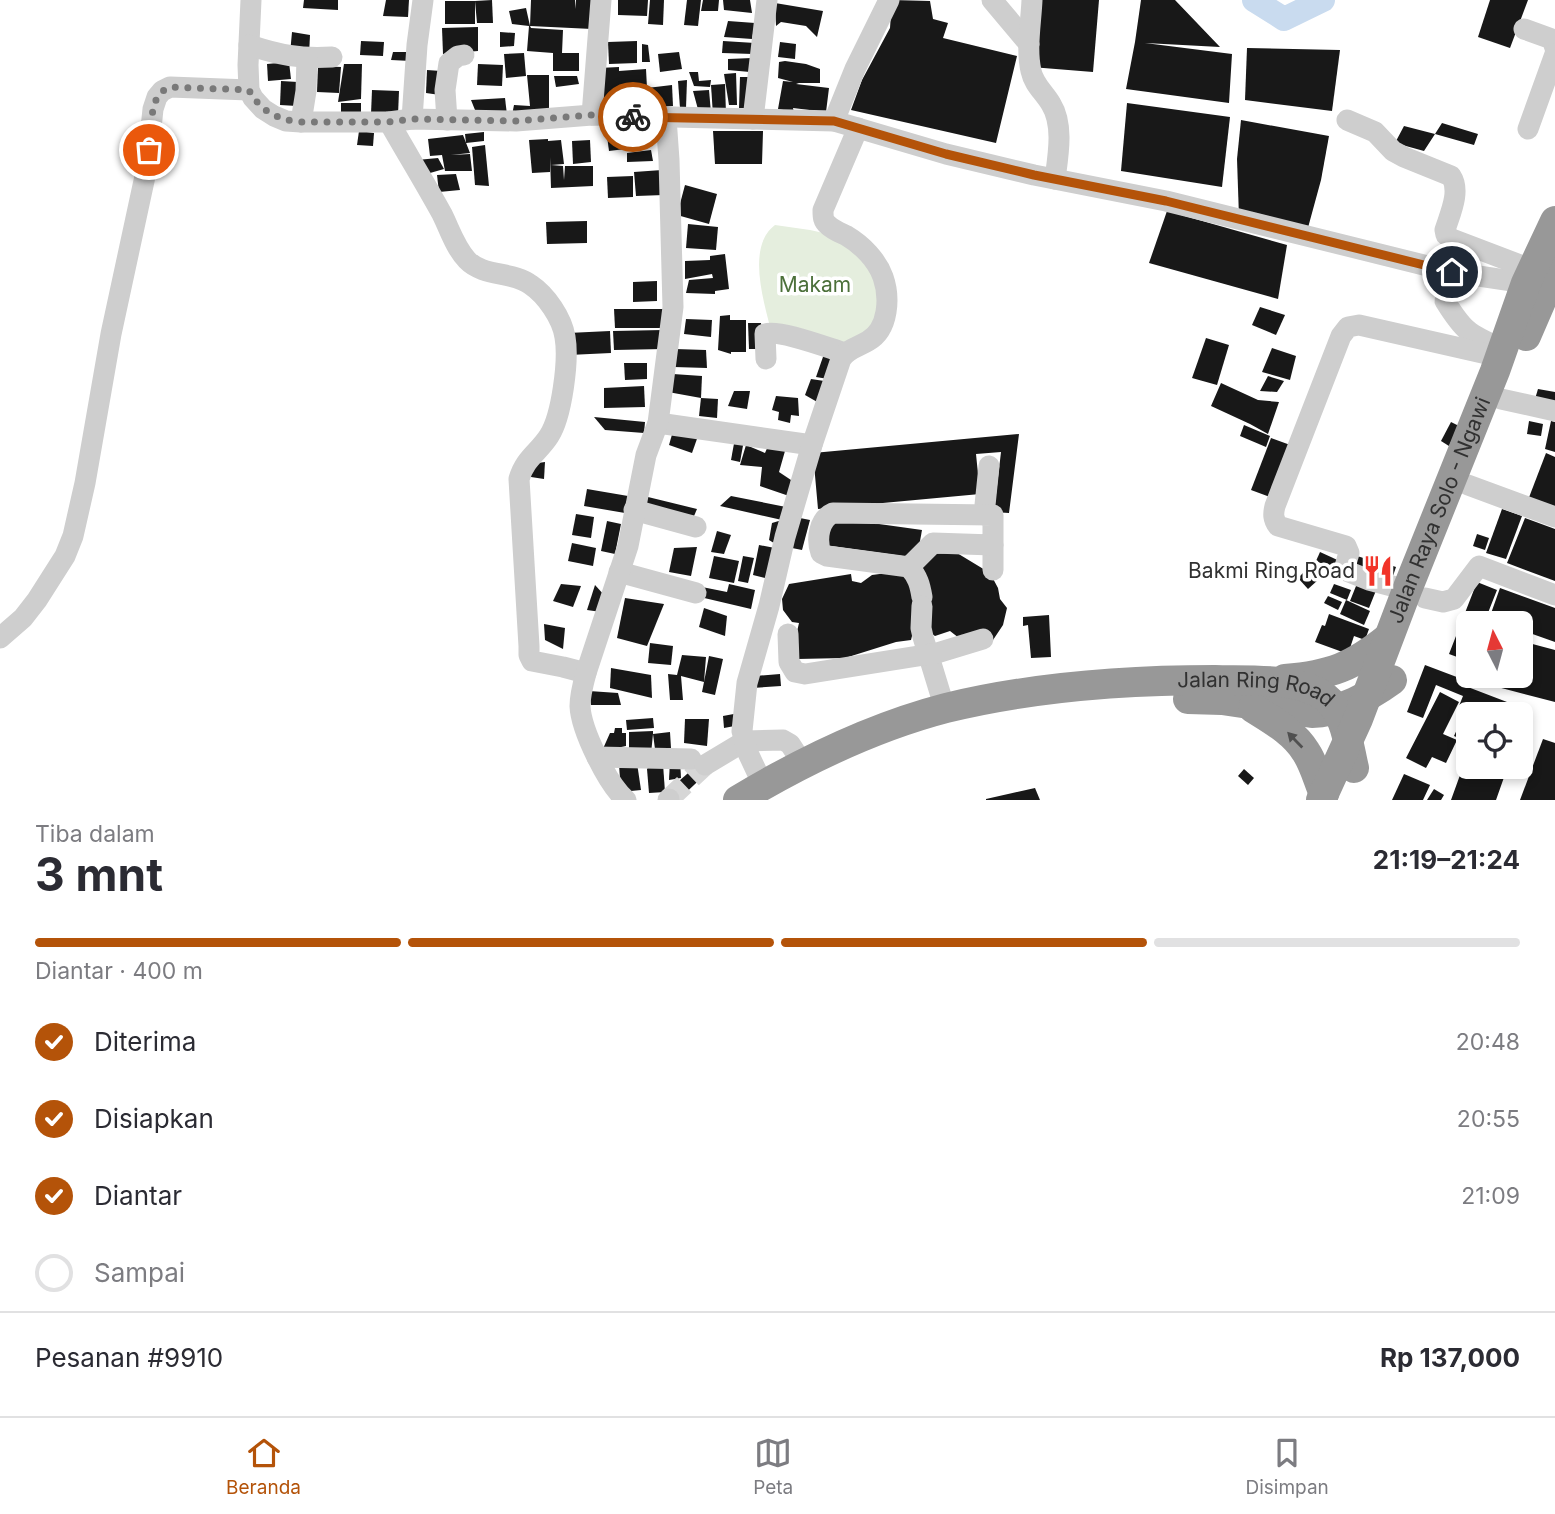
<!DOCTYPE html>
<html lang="id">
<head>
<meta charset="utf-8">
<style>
  :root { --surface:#fff; --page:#f2f2f3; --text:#2b2b33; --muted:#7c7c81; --line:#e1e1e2; --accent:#b45309 }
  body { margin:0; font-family:Inter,sans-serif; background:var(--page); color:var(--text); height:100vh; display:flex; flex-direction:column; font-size:26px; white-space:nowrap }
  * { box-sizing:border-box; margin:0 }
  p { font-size:23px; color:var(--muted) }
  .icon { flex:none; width:38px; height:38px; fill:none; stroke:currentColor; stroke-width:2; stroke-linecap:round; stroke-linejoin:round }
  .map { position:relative; height:800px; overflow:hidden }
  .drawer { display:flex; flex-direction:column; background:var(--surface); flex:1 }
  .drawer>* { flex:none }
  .needle { width:46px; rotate:354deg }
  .fabs { position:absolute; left:1456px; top:611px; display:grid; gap:14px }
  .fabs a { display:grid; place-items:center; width:77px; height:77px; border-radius:10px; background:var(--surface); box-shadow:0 4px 10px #0003; font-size:35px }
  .pin { position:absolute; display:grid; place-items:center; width:60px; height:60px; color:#fff; margin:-30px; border:4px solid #fff; border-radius:50%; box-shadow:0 2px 7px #0007 }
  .courier { position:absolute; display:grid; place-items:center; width:70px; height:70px; margin:-35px; border:5px solid #b45309; border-radius:50%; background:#fff; color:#222; box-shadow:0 2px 9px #0007 }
  .overview em { font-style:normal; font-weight:700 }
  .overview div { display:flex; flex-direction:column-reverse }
  .overview { display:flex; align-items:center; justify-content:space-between; height:119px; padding:0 35px }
  h1 { font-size:46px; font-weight:700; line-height:52px }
  .bar { display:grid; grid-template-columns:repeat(4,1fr); gap:10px 7px; align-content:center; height:84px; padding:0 35px }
  .bar i { height:9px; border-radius:5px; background:var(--line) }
  .bar .selected { background:var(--accent) }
  .bar p { grid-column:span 4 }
  .line { display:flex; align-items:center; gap:18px; padding:0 35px; border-top:2px solid var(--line) }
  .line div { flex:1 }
  ol { padding:0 35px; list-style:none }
  li { display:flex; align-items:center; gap:21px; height:77px }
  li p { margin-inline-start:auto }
  li .icon { padding:7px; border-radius:50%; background:var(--accent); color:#fff; stroke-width:4 }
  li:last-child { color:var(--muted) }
  li i { width:38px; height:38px; border:4px solid var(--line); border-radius:50% }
  .tabs { display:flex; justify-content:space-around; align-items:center; height:98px; border-top:2px solid var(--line); background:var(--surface); font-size:19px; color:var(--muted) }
  .tabs a { display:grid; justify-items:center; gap:4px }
  .tabs .selected { color:var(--accent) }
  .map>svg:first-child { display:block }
</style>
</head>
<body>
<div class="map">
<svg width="1555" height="800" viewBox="0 0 1555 800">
  <rect width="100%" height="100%" fill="#fff"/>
  <path fill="#e5eede" d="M775 225 810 230 828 234 846 241 878 281V326L845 347 770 327C763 298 747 246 775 225Z"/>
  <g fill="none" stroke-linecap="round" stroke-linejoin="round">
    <polyline stroke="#c9dbef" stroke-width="24" points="1254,0 1284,19 1323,0"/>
  </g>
  <g fill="#181818">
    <polygon points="304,0 338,0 338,10 303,8"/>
    <polygon points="386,0 409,0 408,17 383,16"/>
    <polygon points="492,0 493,23 477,23 475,1"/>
    <polygon points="531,0 575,0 575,9 576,0 594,0 592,29 530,26 531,28 563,30 562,53 579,53 579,71 553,71 553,53 527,51 529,26 512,24 509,11 526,8 530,26"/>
    <polygon points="618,0 648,0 647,16 618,15"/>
    <polygon points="650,0 664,0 663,25 648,24"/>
    <polygon points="687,0 701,0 698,26 684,25"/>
    <polygon points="703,0 719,0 718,11 701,11"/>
    <polygon points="723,0 750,0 752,13 724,10"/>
    <polygon points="892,0 930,1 933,19 948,23 943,38 1017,56 996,143 851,110 862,80 890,28"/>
    <polygon points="1037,0 1099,0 1093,72 1031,67"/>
    <polygon points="1141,0 1175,0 1220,47 1145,43 1232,54 1229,103 1126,89 1135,42"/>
    <polygon points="1490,0 1528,0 1510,48 1478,37"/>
    <rect x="445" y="1" width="30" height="23"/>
    <polygon points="775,3 823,11 817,37 806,26 781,22 776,26"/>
    <polygon points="728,21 755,23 752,39 724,37"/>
    <polygon points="478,27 478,51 443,54 442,28"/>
    <polygon points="292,32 310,35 309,55 290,54"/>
    <polygon points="500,32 515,33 514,46 500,47"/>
    <polygon points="361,41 384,42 383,56 360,55"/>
    <polygon points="637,41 637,63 609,64 608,42"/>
    <polygon points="723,41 755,43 753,54 722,53"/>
    <polygon points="780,42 796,44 795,59 778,57"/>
    <polygon points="642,44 648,45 650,62 642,62"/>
    <polygon points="1247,48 1340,50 1332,111 1245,100"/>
    <polygon points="393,52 413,52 411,61 391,60"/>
    <polygon points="679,52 682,69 660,72 658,54"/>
    <polygon points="524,53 526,76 506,78 504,54"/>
    <polygon points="752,58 750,72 728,70 728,59"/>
    <polygon points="785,61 806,64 820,69 820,83 799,83 796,84 829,88 826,112 793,108 794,112 778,109 783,81 793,82 778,78 779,62"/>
    <polygon points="289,62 291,79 268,81 267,64"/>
    <polygon points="344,64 362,64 361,99 338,102"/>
    <polygon points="478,64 503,65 502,86 477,85"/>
    <polygon points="318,66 341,67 339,93 317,92"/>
    <polygon points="619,67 619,71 646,69 647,88 620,90 620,100 600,101 599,68"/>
    <polygon points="427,70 441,71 440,95 426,93"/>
    <polygon points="689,72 698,72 699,81 711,80 710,87 694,86"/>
    <polygon points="736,73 737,105 729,105 724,74"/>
    <polygon points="527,75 549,75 549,111 512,115 514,105 530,106"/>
    <polygon points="554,76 577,76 579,84 556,87"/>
    <polygon points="740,77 754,77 754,108 739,108"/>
    <polygon points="687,80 686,108 680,108 678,81"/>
    <polygon points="281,81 298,82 297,106 280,105"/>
    <polygon points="725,84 726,114 713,115 711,85"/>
    <polygon points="672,85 673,106 643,108 647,88"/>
    <polygon points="372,90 399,91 398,115 371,114"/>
    <polygon points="709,90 711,113 699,113 693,91"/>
    <polygon points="505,98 507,115 477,115 471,100"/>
    <polygon points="341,103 361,103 361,119 341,120"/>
    <polygon points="1127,103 1230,117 1222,187 1121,171"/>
    <polygon points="1241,120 1329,136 1321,180 1306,235 1239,217 1237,159"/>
    <polygon points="1442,123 1478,134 1474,145 1435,134 1424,151 1395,143 1404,126 1435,134"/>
    <polygon points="359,131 374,133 373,146 357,145"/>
    <polygon points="713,131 763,131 762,164 715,164"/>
    <polygon points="484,132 484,141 466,143 465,134"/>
    <polygon points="632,134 633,148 609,151 607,136"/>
    <polygon points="463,135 470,153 451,155 470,154 472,171 445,171 442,155 430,156 428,139"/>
    <polygon points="548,139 548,141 561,140 564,164 551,165 563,166 564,180 565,166 593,166 593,186 551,188 550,157 550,172 532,173 529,140"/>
    <polygon points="590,140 591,162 573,164 572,141"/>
    <polygon points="485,145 489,186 475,185 472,147"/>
    <polygon points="651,150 653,161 627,162 627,153"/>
    <polygon points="438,158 444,169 423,175 417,160"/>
    <polygon points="662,170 664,195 636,196 634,172"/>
    <polygon points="456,174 460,190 439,192 437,175"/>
    <polygon points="633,176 633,197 608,198 607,177"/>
    <polygon points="685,185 717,194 709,224 677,215"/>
    <polygon points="1167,211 1287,245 1278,299 1149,263"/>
    <polygon points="587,221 587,243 547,244 546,222"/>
    <polygon points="688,224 718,227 716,250 686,248"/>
    <polygon points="725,254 729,289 715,291 715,294 686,293 689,280 713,278 712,274 685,279 685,261 710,260 710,256"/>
    <polygon points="657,281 657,301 633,302 633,282"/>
    <polygon points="1260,307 1285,315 1276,335 1252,325"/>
    <polygon points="614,309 664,309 663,328 615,328"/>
    <polygon points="730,315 730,320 746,320 746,352 731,352 731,354 718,350 720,316"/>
    <polygon points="686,319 712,320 711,337 684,334"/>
    <polygon points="748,323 761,323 765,349 749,349"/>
    <polygon points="663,330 663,349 614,350 613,331"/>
    <polygon points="610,331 611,353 569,355 568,333"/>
    <polygon points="1206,338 1229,345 1217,385 1192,378"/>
    <polygon points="1272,348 1296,356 1290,380 1262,372"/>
    <polygon points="675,349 706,350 707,368 674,367"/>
    <polygon points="824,354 836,359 828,379 816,377"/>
    <polygon points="624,363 647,363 647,379 625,380"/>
    <polygon points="673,374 702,376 701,398 668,392"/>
    <polygon points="1268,376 1284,381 1277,392 1260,391"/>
    <polygon points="811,379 831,382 819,403 805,395"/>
    <polygon points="1221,383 1258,400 1279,402 1268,434 1250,424 1211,406"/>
    <polygon points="644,386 645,407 604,408 604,388"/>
    <polygon points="1538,389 1555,392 1555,402 1535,399"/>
    <polygon points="734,391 750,391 747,409 728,406"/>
    <polygon points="776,396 798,398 799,416 791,415 790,423 778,420 779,412 772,410"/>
    <polygon points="701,398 718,399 717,418 699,416"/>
    <polygon points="594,417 645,422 644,433 605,430"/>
    <polygon points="1529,421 1543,424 1541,436 1527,434"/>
    <polygon points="1551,421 1555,422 1555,452 1545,449"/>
    <polygon points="1451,422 1459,426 1449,446 1441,441"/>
    <polygon points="1244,425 1270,436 1266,447 1240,436"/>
    <polygon points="673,431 698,436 692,453 669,445"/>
    <polygon points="1019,434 1009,513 994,512 1001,452 976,454 980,494 818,509 813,453"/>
    <polygon points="735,438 744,440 740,462 731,460"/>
    <polygon points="1271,438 1293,446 1273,498 1251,490"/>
    <polygon points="746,445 765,453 768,446 785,451 779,472 791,480 789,496 760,486 762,467 740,465"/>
    <polygon points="1546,453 1555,457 1555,510 1528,500"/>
    <polygon points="545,462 544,479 531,477 531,464"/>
    <polygon points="587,489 628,496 625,513 584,506"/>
    <polygon points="731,496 786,507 777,545 769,540 772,523 782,520 720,506"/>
    <polygon points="648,497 697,509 694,516 643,505"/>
    <polygon points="1502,509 1522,516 1506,559 1486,553"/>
    <polygon points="576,514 594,517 591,538 572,535"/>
    <polygon points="829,517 922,530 917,558 824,545"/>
    <polygon points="800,518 810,520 802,550 792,548"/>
    <polygon points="1525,518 1555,529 1555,581 1507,563"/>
    <polygon points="607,521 621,524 615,554 601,551"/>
    <polygon points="717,531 731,535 724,554 711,552"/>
    <polygon points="1477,534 1489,538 1485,550 1473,546"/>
    <polygon points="572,543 596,548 593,566 568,561"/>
    <polygon points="759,545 775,548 769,579 753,575"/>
    <polygon points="697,547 691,576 669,572 674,548"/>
    <polygon points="1320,552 1344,563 1341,572 1316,561"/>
    <polygon points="957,553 990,573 998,588 1000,599 1007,608 1003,625 993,640 959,638 950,631 935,636 925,629 913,632 911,640 896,642 845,658 797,659 796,636 799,623 792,622 783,610 782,599 789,584 851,574 852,581 861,583 872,575 902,571 918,573 926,554"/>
    <polygon points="714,556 739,561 734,583 709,578"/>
    <polygon points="743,556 754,558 748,583 738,581"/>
    <polygon points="1357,556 1370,560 1366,572 1353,567"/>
    <polygon points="1378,561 1396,567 1391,582 1373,576"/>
    <polygon points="1307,569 1318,580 1308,589 1298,578"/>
    <polygon points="1358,581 1377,588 1369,608 1350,601"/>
    <polygon points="1477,582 1497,590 1484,623 1468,623 1468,661 1449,654"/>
    <polygon points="561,584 581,586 573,607 553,601"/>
    <polygon points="729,584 755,590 751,609 700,597 702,587 727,592"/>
    <polygon points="1334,584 1351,590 1347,600 1330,593"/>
    <polygon points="595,585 605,596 601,612 587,610"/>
    <polygon points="1500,588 1555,608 1555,642 1521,630 1521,623 1501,623 1489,619"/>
    <polygon points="1328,596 1342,602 1338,610 1324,603"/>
    <polygon points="625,598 664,604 647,646 617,638"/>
    <polygon points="1346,600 1370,611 1364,625 1340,614"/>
    <polygon points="704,608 727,616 725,636 699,627"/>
    <polygon points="1329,614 1369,629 1365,640 1354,636 1348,654 1315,642 1322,625 1325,626"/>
    <polygon points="1049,615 1051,657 1031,658 1028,625 1023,626 1023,617"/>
    <polygon points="544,624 565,628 563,649 545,640"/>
    <polygon points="1521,641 1555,650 1555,702 1471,680 1472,676 1521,676"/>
    <polygon points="650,643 673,646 671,665 648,663"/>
    <polygon points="682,655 706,657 704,682 709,656 723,659 715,695 702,692 704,682 681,676 683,700 670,700 668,674 677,675"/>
    <polygon points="1425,665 1462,679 1460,684 1507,702 1502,714 1478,714 1459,706 1463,696 1436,685 1423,718 1407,712"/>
    <polygon points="611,668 651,675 652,698 610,688"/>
    <polygon points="780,674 781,686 752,688 754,676"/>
    <polygon points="589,691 618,693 621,705 591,705"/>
    <polygon points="1440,692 1459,702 1443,734 1457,740 1446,763 1432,757 1426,768 1406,758"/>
    <polygon points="739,713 740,725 724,728 723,716"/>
    <polygon points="653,718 654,728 627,730 626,720"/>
    <polygon points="685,719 709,719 707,746 684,743"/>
    <polygon points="1461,721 1468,724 1468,742 1454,736"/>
    <polygon points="615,728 622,728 622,733 626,733 626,746 602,751 610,733 614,733"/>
    <polygon points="653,731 653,734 670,732 671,748 655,749 653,734 651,754 629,751 629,732"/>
    <polygon points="1543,739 1555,743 1555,800 1520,800"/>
    <polygon points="1468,753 1468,766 1508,766 1496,800 1451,800"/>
    <polygon points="680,759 681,778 669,780 670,761"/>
    <polygon points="702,761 710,770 678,800 664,794"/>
    <polygon points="637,763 641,790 621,792 619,765"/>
    <polygon points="663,764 665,792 649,793 647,769 650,765"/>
    <polygon points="1244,769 1254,778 1248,785 1238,776"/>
    <polygon points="1404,774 1430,785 1423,800 1392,800"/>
    <polygon points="1035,788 1040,800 986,800 986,799"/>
    <polygon points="1434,789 1444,795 1441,800 1427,800"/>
  </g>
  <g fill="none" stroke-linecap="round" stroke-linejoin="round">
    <polyline stroke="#d6d6d6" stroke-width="21" stroke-dasharray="21 10" stroke-linecap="butt" points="669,799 705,765"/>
    <g stroke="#cecece" stroke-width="21">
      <polyline points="251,0 248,65 249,90 253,98 263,109 274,116 286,121 301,122 389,122 412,119 516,121 592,115 834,121 946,154 1034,175 1166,201 1452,272 1539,285"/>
      <polyline points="992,0 1029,44"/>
      <path d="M1032 0C1031 23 1026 49 1031 71 1034 85 1044 92 1051 104 1064 125 1058 156 1055 179"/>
      <polyline points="1524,29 1552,39 1555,48"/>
      <path d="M249 45C279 55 300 59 332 57"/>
      <polyline points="592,115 601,0"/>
      <polyline points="412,119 417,45 423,0"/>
      <polyline points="753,119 767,0"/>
      <polyline points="447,120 445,90 449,63 458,56 464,55"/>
      <path d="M1347 120 1375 132 1393 151 1404 157 1451 176C1461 191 1450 214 1445 230L1446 235 1452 239 1544 274"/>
      <polyline points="834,121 855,69 889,0"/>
      <polyline points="301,122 306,91 307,58"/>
      <path d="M389 122C406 152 425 183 442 214 450 230 455 247 467 260 483 277 513 271 531 285 546 295 562 318 565 337 569 360 562 416 549 436 539 452 525 458 519 479L529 646V655L532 661 563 667 586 673"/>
      <polyline points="1528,129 1555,54"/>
      <path d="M1445 301C1463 330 1468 334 1500 348"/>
      <path d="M766 359 765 334C779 329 828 348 845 353"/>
      <polyline points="1501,399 1555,411"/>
      <polyline points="658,423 812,445"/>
      <polyline points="1468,485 1555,517"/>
      <polyline points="634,510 696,527"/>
      <polyline points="984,515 989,466"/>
      <polyline points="993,545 993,570"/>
      <path d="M909 567 933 543 993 545V515L833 513C819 519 816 539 821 553L827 556 909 567C918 577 920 585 922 597"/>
      <polyline points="619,572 696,593"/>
      <path d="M1407 590 1369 580 1344 570 1349 553 1346 546 1278 526C1273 519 1273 514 1275 506L1341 336 1348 327 1359 325 1500 357"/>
      <polyline points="1425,598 1443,602 1454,599 1479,566 1555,595"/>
      <polyline points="922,606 921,628 923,637 945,709"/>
      <polyline points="788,634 789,662 795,672 805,674 937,653 983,639"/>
      <polyline points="0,638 23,618 37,600 65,556 73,536 85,483 111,334 147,167 153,109 157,97 162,91 170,87 249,90"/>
      <polyline points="597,757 691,759"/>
      <polyline points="705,765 745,741 783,740 790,744 803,764"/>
      <path d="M763 785 748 753 742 731 747 683 769 606 785 537 812 445 841 359C847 349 858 347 868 341 889 329 890 297 883 277 877 260 862 245 847 236 841 233 833 230 828 225 823 221 823 217 823 210L858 128"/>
      <path d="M626 800C608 785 581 730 580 706 580 695 583 684 586 673L628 546 646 455 658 423 673 307 669 160 666 118"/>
      <polyline points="668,800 669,799"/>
    </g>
    <g stroke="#989898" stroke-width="30">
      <polyline points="1526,336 1555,269"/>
      <path d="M1285 679C1331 675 1352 667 1388 638"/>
      <path d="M1188 699 1222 700 1312 713C1340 712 1370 696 1392 680"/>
      <path d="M1253 708C1272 720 1294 732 1306 752 1314 764 1318 780 1324 794"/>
      <path id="s1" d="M738 800C803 761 873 727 946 708 1032 687 1127 680 1215 680 1246 681 1298 677 1324 696 1346 713 1348 743 1354 768"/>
      <path id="s2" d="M1321 800 1358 719 1407 590 1495 371 1526 283 1555 221"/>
    </g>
  </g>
  <defs><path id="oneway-solid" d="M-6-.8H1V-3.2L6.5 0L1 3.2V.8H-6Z" transform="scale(1.75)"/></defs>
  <use fill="#505050" href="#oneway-solid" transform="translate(1295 740) rotate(-134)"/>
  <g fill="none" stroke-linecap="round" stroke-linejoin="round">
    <path stroke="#797979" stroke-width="7" stroke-dasharray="0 12.6" d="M149 150C151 136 150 111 157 98 159 92 165 90 170 87L249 90C260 111 278 120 301 122H389L412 119 516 121 592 115 633 117"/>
    <polyline stroke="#b45309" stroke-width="9" points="633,117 834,121 946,154 1034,175 1166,201 1452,272"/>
  </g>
  <defs>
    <symbol id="restaurant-bare" viewBox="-9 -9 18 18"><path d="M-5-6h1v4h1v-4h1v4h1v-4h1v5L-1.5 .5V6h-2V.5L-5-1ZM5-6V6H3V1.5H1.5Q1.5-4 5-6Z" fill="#f13429" stroke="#fff" stroke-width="2.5" paint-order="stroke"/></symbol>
  </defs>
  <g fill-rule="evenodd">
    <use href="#restaurant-bare" x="1356" y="549" width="44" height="44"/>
  </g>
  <g text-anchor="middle" stroke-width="7" stroke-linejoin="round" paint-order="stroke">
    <g font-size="21" fill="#4c703a" stroke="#fff">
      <text x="815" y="292">Makam</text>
    </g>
    <g font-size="21" fill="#313131" stroke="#fff">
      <text dy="7" stroke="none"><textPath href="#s2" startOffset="313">Jalan Raya Solo - Ngawi</textPath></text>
      <text dy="7" stroke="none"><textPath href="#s1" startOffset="541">Jalan Ring Road</textPath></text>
    </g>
    <g font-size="21" fill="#313131" stroke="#fff" text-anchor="end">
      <text x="1355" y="578">Bakmi Ring Road</text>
    </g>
  </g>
</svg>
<div class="fabs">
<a><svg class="needle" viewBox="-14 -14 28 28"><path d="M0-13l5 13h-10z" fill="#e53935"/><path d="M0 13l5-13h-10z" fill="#7c7c81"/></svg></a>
<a><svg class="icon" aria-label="locate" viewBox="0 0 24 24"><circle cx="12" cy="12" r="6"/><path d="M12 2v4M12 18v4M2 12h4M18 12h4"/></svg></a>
</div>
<div class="pin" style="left:149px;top:150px;background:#ea580c"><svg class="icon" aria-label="bag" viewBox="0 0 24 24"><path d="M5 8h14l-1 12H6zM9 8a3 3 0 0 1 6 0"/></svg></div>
<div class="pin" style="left:1452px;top:272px;background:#1f2937"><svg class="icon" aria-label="home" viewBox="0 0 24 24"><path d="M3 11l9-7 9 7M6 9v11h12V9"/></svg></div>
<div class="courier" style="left:633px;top:117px"><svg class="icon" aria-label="bike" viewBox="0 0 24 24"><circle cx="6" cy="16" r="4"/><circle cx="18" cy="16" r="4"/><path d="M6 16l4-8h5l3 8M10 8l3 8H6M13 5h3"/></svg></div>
</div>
<section class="drawer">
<div class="overview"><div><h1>3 mnt</h1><p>Tiba dalam</p></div><em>21:19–21:24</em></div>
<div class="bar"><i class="selected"></i><i class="selected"></i><i class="selected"></i><i></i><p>Diantar · 400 m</p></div>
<ol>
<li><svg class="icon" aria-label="check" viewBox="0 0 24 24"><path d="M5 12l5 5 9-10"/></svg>Diterima<p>20:48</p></li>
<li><svg class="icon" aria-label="check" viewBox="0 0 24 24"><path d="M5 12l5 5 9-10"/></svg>Disiapkan<p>20:55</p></li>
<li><svg class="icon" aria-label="check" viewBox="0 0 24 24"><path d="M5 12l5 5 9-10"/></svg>Diantar<p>21:09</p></li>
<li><i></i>Sampai</li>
</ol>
<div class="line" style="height:91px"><div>Pesanan #9910</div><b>Rp 137,000</b></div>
</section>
<nav class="tabs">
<a class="selected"><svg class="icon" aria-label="home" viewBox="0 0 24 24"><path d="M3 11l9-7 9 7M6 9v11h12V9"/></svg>Beranda</a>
<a><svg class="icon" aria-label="map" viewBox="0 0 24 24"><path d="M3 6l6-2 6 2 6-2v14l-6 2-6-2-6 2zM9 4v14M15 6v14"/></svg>Peta</a>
<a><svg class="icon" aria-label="saved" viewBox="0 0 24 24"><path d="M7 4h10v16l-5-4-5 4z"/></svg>Disimpan</a>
</nav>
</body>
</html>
